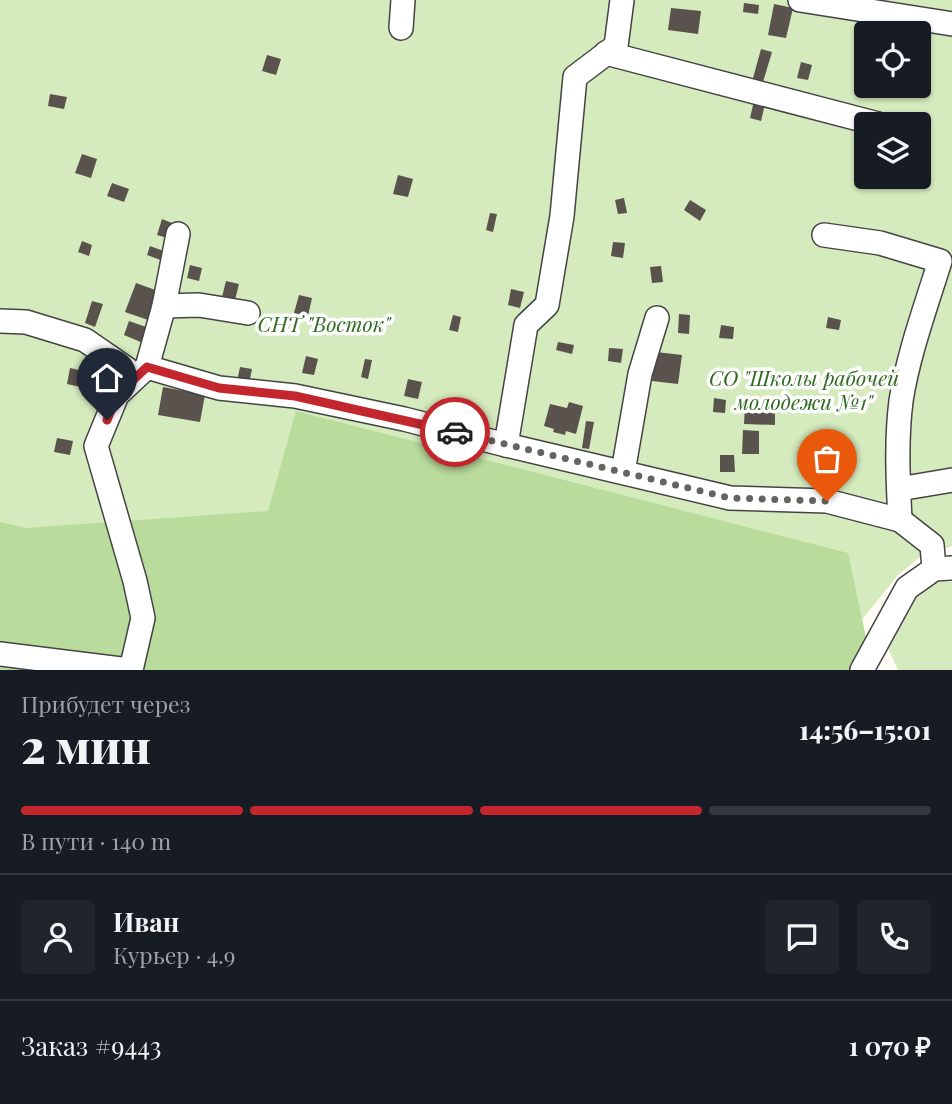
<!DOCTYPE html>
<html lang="ru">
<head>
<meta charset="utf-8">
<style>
  :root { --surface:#171b24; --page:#20242c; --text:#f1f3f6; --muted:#9ea1a6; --line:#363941; --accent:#c4262e }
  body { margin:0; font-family:"Playfair Display",serif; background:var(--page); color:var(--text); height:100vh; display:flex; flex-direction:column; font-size:26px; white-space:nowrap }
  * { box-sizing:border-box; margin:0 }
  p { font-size:23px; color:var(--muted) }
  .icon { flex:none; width:38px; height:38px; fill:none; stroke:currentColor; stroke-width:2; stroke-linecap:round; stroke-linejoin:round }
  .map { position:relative; height:670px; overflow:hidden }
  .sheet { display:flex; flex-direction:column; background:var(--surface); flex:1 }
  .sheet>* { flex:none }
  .fabs { position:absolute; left:854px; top:21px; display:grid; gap:14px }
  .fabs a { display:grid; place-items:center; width:77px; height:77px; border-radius:7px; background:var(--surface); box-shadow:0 2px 5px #0004; font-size:35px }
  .pin { position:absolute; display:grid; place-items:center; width:60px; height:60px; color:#fff; margin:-72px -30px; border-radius:50% 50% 50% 0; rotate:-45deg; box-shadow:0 0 7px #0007 }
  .pin .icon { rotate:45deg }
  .courier { position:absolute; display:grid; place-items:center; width:70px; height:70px; margin:-35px; border:5px solid #c4262e; border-radius:50%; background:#fff; color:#222; box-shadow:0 2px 9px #0007 }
  .head em { font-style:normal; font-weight:800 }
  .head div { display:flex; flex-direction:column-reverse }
  .head { display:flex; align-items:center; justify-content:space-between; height:119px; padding:0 21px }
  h1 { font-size:46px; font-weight:800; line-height:52px }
  .bar { display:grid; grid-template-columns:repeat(4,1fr); gap:10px 7px; align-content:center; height:84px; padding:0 21px }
  .bar i { height:9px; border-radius:5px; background:var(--line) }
  .bar .on { background:var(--accent) }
  .bar p { grid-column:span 4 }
  .line { display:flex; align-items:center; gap:18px; padding:0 21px; border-top:2px solid var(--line) }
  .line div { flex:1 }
  .round { display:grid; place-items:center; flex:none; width:74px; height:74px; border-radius:7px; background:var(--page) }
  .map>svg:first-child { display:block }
</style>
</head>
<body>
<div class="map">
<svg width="952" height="670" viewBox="0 0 952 670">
  <rect width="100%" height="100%" fill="#fffdf5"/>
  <g fill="#d5ebbd" fill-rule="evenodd">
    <path d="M0 0H952V546L920 557 898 575 827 663 0 622ZM866 33H919V86H866ZM866 124H919V177H866Z"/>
    <polygon points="930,582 952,582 952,670 898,670 886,644 904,609"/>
  </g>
  <polygon fill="#b9dc9c" points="296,411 848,553 873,670 0,670 0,522 26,528 268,511"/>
  <g fill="#5a524d">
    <polygon points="744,3 759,5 758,14 743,12"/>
    <polygon points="774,4 793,8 786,38 768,35"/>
    <polygon points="671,8 701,11 698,34 668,30"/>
    <polygon points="761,49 772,52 763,82 753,78"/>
    <polygon points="267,55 281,59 276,75 262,71"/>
    <polygon points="801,62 812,65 808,80 797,78"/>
    <polygon points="50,94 67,97 64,109 48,106"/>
    <polygon points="754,101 765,104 761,121 750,118"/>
    <polygon points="82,154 97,159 91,178 75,173"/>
    <polygon points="398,175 413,179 408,197 393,194"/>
    <polygon points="112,183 129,189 124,202 107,196"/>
    <polygon points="624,198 627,213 618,214 615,200"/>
    <polygon points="690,200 706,210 700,221 684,210"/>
    <polygon points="490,213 497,214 493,232 486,230"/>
    <polygon points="162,219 172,223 167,238 157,235"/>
    <polygon points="82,241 92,245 89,256 78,252"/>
    <polygon points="613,242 625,243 623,258 611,256"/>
    <polygon points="150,246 169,253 166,262 147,255"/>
    <polygon points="190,265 202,268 199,281 187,278"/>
    <polygon points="661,266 663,282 652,283 650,267"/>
    <polygon points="226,281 239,284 235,300 222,297"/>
    <polygon points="136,283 161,292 151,321 125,312"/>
    <polygon points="511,289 524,292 520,308 508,305"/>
    <polygon points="299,295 312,298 308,316 294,313"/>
    <polygon points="92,301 103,304 95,327 85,323"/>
    <polygon points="679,314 690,315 689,334 678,333"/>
    <polygon points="453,315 461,317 458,332 449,330"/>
    <polygon points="828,317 841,320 839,330 826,328"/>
    <polygon points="129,321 149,328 143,343 124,335"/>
    <polygon points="721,325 734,327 733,339 719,338"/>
    <polygon points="558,342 574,345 572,354 556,350"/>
    <polygon points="609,348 623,349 621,363 608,361"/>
    <polygon points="656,352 682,355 678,384 652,381"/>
    <polygon points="306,356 318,359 314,375 302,373"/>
    <polygon points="365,359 372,360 368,379 361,377"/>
    <polygon points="240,367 252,369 249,384 237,381"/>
    <polygon points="70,368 88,372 85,388 67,384"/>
    <polygon points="408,379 422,382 418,399 404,396"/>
    <polygon points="163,387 205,395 200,422 158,415"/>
    <polygon points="714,398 726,400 725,413 713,412"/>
    <polygon points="569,402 583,406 576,434 566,431 565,435 553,432 554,429 544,426 550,404 567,408"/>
    <polygon points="745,406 775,407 775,425 744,424"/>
    <polygon points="586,421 594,422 589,449 582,448"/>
    <polygon points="743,430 759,431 759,454 742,454"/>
    <polygon points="57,438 73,441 70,455 54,452"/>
    <polygon points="720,455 734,455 735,472 720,472"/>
  </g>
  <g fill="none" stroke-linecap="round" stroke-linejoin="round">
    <defs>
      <g id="minor">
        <polyline points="622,0 616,46 575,77 562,216 547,305 526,325 506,445 730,498 827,501 900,520 932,545 934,569"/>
        <polyline points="800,0 952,24"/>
        <polyline points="401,28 403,0"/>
        <polyline points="606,53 878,124"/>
        <path d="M824 235 880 243 940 261C926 306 908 355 901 401 896 440 898 481 900 520"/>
        <polyline points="164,306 199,305 248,313"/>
        <polyline points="0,321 26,322 85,340 127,369 130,382"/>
        <polyline points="147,367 164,306 178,234"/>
        <polyline points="623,472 640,374 657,318"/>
        <polyline points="899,489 952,480"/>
        <polyline points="0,654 129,670"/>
        <polyline points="131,670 143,618 135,581 96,446 117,395 147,367 219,388 295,396 404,419 506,445"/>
        <polyline points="862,670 907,588 934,569 952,568"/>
      </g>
    </defs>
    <use href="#minor" stroke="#444" stroke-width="26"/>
    <use href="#minor" stroke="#fff" stroke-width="23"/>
  </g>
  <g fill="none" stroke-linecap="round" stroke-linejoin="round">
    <polyline stroke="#646461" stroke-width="7" stroke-dasharray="0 12.6" points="455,432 730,498 827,501"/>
    <polyline stroke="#c4262e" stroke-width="9" points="107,420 117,395 147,367 219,388 295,396 455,432"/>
  </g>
  <g text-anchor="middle" stroke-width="7" stroke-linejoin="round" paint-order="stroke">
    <g font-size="21" font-style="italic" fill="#2f6b1f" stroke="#fff">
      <text x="324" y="332">СНТ "Восток"</text>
      <text x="804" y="386">СО "Школы рабочей<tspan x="804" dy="24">молодежи №1"</tspan></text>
    </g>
  </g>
</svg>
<div class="fabs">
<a><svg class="icon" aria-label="locate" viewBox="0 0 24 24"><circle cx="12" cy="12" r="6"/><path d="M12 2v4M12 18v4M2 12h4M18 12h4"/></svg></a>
<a><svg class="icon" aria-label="layers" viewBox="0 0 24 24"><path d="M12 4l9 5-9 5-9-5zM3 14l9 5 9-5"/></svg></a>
</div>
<div class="pin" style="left:827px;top:501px;background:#ea580c"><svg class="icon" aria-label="bag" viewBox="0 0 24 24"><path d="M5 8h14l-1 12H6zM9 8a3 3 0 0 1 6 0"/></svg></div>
<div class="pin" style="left:107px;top:420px;background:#1f2937"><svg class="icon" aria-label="home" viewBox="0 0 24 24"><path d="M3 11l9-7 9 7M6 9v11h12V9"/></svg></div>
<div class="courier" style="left:455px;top:432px"><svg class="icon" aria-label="car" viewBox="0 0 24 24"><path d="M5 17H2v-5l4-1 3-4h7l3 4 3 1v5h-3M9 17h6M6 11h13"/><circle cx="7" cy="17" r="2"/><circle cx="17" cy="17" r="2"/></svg></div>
</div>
<section class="sheet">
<div class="head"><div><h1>2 мин</h1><p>Прибудет через</p></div><em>14:56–15:01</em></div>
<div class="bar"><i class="on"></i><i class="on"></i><i class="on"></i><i></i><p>В пути · 140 m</p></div>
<div class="line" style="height:126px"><a class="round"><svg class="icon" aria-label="person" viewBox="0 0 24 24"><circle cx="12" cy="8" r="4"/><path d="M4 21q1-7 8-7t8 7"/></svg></a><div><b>Иван</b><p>Курьер · 4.9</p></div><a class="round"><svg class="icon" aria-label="chat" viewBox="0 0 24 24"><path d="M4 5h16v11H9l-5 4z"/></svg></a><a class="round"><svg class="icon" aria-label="phone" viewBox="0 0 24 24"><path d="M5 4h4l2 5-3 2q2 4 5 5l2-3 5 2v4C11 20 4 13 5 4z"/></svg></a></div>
<div class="line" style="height:91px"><div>Заказ #9443</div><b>1 070 ₽</b></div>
</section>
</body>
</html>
